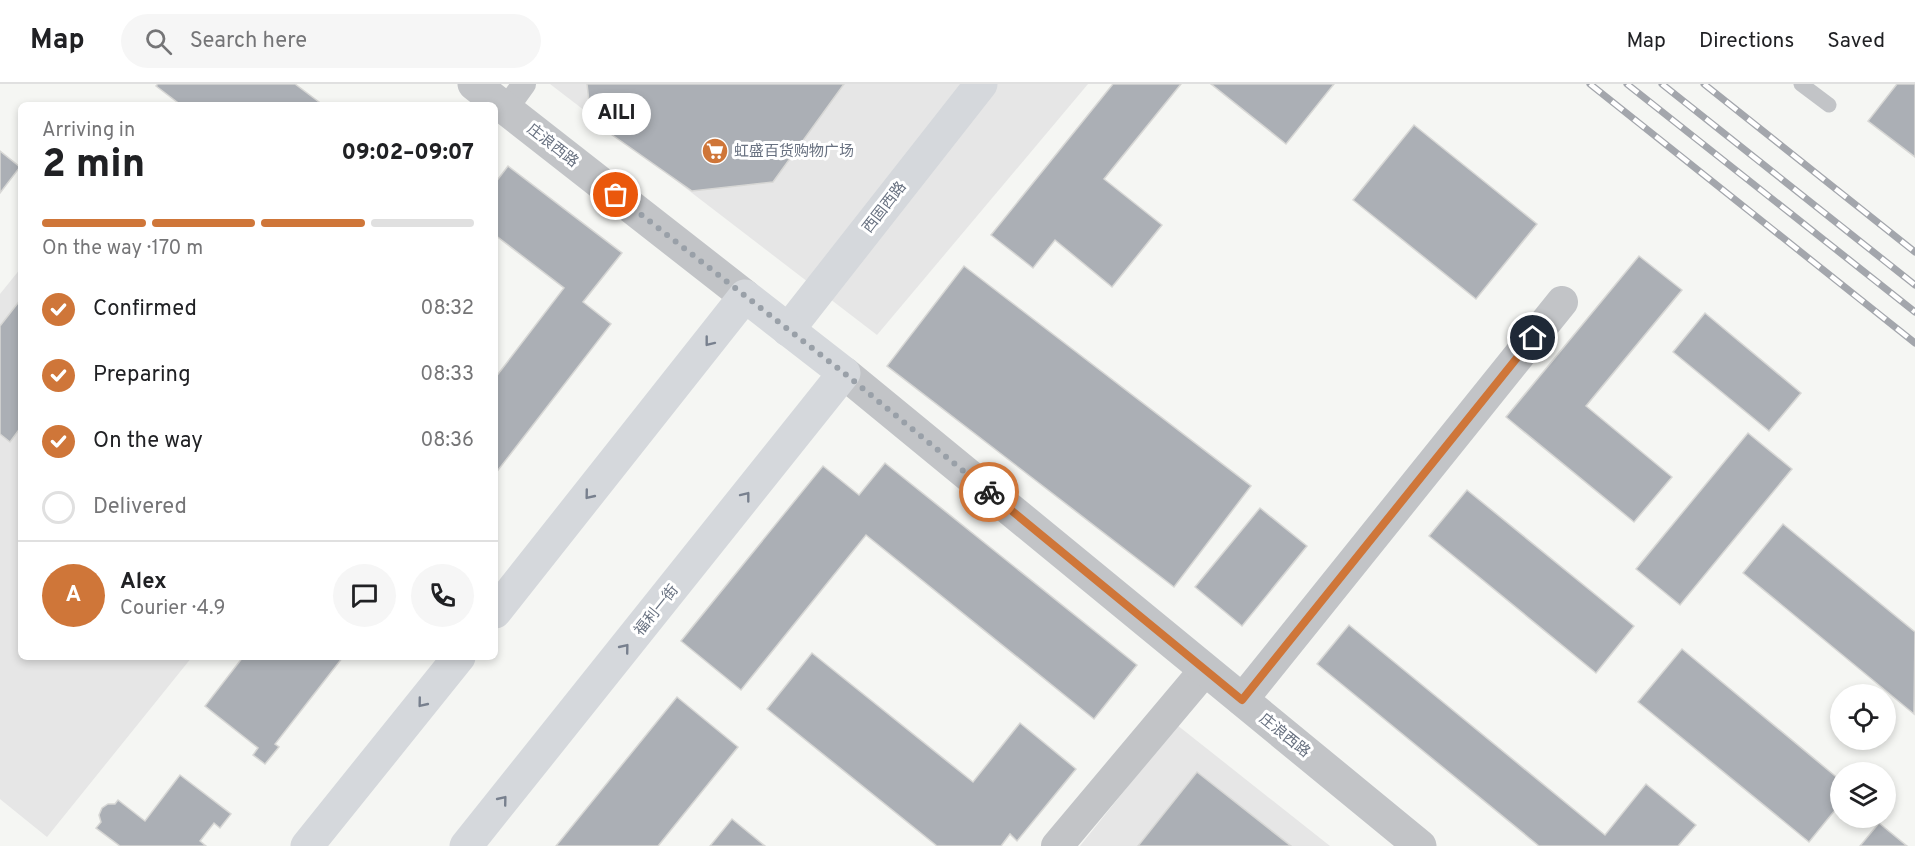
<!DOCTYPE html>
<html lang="en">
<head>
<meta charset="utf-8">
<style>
  :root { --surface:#fff; --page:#f6f6f6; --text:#202124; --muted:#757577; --line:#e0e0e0; --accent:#cf7639 }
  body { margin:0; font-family:Overpass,"Noto Sans SC",sans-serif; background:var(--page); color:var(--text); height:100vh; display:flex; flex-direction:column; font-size:22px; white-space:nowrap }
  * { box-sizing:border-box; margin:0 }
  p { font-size:20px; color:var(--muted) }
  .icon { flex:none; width:33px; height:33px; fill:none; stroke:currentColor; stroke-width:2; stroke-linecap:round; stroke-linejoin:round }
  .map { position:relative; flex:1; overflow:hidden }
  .sheet { position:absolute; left:18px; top:18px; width:480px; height:558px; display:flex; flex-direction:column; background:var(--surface); border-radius:9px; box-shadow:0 3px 9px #0003 }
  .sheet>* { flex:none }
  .controls { position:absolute; left:1830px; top:600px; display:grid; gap:12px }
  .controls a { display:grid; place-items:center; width:66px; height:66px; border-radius:50%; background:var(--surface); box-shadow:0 3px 9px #0003; font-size:30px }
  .pin { position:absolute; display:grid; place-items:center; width:51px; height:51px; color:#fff; margin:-26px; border:3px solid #fff; border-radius:50%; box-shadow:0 2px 6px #0007 }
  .courier { position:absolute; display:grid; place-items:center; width:60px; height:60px; margin:-30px; border:4px solid #cf7639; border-radius:50%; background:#fff; color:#222; box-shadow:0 2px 8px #0007 }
  .bubble { position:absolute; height:42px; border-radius:21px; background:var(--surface); box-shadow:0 3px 9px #0003; font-size:20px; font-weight:800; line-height:42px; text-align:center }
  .summary em { font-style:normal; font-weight:800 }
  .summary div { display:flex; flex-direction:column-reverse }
  .summary { display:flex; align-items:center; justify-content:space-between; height:102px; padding:0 24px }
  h1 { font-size:39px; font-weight:800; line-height:45px }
  .bar { display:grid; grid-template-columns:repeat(4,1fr); gap:9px 6px; align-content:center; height:72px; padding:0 24px }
  .bar i { height:8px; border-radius:4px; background:var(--line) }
  .bar .active { background:var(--accent) }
  .bar p { grid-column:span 4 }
  .line { display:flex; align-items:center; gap:15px; padding:0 24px; border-top:2px solid var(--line) }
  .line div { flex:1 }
  .round { display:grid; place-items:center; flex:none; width:63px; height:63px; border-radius:32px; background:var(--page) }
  ol { padding:0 24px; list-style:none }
  li { display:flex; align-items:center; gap:18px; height:66px }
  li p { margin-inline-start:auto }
  li .icon { padding:6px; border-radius:50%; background:var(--accent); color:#fff; stroke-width:4 }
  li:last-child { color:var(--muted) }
  li i { width:33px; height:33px; border:3px solid var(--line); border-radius:50% }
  header { display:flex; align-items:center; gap:36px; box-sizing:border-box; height:84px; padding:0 30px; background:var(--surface); border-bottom:2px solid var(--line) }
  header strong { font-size:28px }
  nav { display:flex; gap:33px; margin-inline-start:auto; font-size:21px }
  .search { width:420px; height:54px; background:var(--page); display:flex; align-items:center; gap:15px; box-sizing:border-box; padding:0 21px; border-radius:33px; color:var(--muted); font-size:22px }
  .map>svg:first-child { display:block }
</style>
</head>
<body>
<header>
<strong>Map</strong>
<div class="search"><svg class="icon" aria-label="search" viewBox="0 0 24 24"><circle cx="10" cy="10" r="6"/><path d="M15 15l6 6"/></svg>Search here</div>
<nav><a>Map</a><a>Directions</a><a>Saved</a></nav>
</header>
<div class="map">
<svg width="1915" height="762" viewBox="0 0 1915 762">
  <rect width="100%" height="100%" fill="#f5f6f3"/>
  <g fill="#e6e6e6">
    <polygon points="550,0 1088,0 877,251"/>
    <polygon points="21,184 21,573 192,573 47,753 0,715 0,210"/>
    <polygon points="1177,641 1330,762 1080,762"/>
  </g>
  <g fill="#abafb5" stroke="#d7d7d5" stroke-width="1.5">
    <polygon points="158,0 295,0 323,21 181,21 156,2"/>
    <polygon points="587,0 844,0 773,98 692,107 591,36"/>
    <polygon points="1113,0 1181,0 1104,95 1162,141 1112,203 1055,156 1033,184 991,151"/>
    <polygon points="1211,0 1334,0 1286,60"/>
    <polygon points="1897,0 1915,0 1915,73 1868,37"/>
    <polygon points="1414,41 1537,140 1476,215 1353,116"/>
    <polygon points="0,67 20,83 0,109"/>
    <polygon points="508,82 622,169 583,218 611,240 495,390 495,294 564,204 495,151 495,99"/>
    <polygon points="1639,172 1682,206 1586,322 1672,393 1634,438 1506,333"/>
    <polygon points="964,182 1251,402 1174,503 887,282"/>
    <polygon points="21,215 21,343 10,358 0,350 0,242"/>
    <polygon points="1705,229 1801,309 1769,347 1673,268"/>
    <polygon points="1748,349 1792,385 1680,521 1636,485"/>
    <polygon points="885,379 1137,581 1094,635 866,451 741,606 681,557 823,382 859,411"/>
    <polygon points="1467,406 1634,542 1596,589 1429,452"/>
    <polygon points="1260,424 1307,462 1242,542 1195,503"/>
    <polygon points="1783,440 1915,548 1914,630 1743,489"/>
    <polygon points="1349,541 1605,751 1646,700 1696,741 1678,762 1539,762 1317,580"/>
    <polygon points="1682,565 1840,696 1840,720 1809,758 1638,618"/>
    <polygon points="812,569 973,698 1020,639 1076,685 1017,757 1010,750 1001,762 937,762 767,625"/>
    <polygon points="243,573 343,573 275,660 279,663 265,680 253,671 258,664 205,622"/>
    <polygon points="677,613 738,663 658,762 556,762"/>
    <polygon points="1197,688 1291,762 1138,762"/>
    <polygon points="180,691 231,730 220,744 214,739 200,757 206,762 120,762 96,744 101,738 99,731 102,724 108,720 115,720 118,716 145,737"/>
    <polygon points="732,735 765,762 710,762"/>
    <polygon points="1879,739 1907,762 1860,762"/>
  </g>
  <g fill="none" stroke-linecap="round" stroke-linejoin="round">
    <polyline stroke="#c2c4c7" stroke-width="15" points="1801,0 1829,21"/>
    <polyline stroke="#c2c4c7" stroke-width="24" points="506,25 524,0"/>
    <g stroke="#c2c4c7" stroke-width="32">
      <polyline points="1242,616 1562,218"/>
      <polyline points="1057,762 1205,586"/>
    </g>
    <g stroke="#c2c4c7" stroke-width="33">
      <polyline points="474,0 745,212"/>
      <polyline points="844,289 1420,762"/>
    </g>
    <g stroke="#d5d8dc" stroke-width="33">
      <polyline points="788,246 981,0"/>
      <polyline points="307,762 459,573"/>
      <polyline points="466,762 844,289 745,212 495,528"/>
    </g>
    <defs>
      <g id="rail">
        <polyline points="1590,0 1915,259"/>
        <polyline points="1627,0 1915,228"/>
        <polyline points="1662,0 1915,201"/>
        <polyline points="1704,0 1915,168"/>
      </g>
    </defs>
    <use href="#rail" stroke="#a3a6ac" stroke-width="7"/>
    <use href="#rail" stroke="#fff" stroke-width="4.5" stroke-dasharray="14" stroke-linecap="butt"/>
  </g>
  <defs><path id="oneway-chevron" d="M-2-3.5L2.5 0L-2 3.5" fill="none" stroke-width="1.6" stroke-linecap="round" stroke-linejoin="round" transform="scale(1.5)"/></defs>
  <g stroke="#78808e">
    <use href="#oneway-chevron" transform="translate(709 258) rotate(128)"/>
    <use href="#oneway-chevron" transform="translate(589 411) rotate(129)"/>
    <use href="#oneway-chevron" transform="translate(746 412) rotate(-52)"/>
    <use href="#oneway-chevron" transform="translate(625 564) rotate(-51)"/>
    <use href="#oneway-chevron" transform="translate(422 619) rotate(129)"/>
    <use href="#oneway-chevron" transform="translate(503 716) rotate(-51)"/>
  </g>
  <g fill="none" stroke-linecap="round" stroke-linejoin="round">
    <polyline stroke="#99a0a8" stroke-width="6" stroke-dasharray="0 10.8" points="616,111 844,289 989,408"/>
    <polyline stroke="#cf7639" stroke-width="8" points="989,408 1242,616 1533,254"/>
  </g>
  <defs>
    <symbol id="supermarket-disc" viewBox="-11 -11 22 22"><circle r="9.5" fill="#cf7639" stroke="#fff"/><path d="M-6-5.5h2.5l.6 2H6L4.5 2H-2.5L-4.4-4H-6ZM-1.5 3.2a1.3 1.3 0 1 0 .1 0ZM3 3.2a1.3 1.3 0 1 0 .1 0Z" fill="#fff"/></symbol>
  </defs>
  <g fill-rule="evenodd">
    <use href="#supermarket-disc" x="700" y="52" width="30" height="30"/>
  </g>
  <g text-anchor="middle" stroke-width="6" stroke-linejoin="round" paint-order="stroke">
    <g font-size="15" fill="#687180" stroke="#fff">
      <text transform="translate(553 61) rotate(38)" y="5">庄浪西路</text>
      <text transform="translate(884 123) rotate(-52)" y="5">西固西路</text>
      <text transform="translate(656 526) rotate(-51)" y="5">福利一街</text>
      <text transform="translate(1285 651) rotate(39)" y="5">庄浪西路</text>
    </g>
    <g font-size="15" fill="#687180" stroke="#fff" text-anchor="start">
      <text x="734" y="72">虹盛百货购物广场</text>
    </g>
  </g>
</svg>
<div class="controls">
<a><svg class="icon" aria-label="locate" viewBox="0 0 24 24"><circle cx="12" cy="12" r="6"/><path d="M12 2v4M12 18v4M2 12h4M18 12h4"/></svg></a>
<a><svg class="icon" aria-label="layers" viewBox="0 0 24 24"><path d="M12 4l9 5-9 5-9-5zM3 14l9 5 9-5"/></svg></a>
</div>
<div class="pin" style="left:616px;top:111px;background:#ea580c"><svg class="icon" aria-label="bag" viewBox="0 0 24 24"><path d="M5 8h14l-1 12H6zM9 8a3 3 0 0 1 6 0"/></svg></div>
<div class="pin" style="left:1533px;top:254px;background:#1f2937"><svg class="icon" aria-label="home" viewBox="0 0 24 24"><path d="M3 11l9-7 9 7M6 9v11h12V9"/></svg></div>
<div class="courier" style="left:989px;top:408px"><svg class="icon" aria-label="bike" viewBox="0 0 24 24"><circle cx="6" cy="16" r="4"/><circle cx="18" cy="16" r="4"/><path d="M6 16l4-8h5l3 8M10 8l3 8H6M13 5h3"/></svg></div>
<div class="bubble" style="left:582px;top:9px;width:69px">AILI</div>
<section class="sheet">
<div class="summary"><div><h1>2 min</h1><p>Arriving in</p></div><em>09:02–09:07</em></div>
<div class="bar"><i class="active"></i><i class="active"></i><i class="active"></i><i></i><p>On the way · 170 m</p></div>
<ol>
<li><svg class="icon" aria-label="check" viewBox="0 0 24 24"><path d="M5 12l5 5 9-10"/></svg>Confirmed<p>08:32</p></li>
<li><svg class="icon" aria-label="check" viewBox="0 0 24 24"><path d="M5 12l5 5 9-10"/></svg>Preparing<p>08:33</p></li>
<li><svg class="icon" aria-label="check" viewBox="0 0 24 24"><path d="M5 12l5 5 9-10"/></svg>On the way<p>08:36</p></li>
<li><i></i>Delivered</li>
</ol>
<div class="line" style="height:108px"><b class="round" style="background:var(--accent);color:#fff">A</b><div><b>Alex</b><p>Courier · 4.9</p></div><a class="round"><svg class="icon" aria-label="chat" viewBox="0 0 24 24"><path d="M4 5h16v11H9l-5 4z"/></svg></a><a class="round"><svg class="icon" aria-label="phone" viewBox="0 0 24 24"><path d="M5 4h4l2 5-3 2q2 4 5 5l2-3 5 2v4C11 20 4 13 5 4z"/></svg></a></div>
</section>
</div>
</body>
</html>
